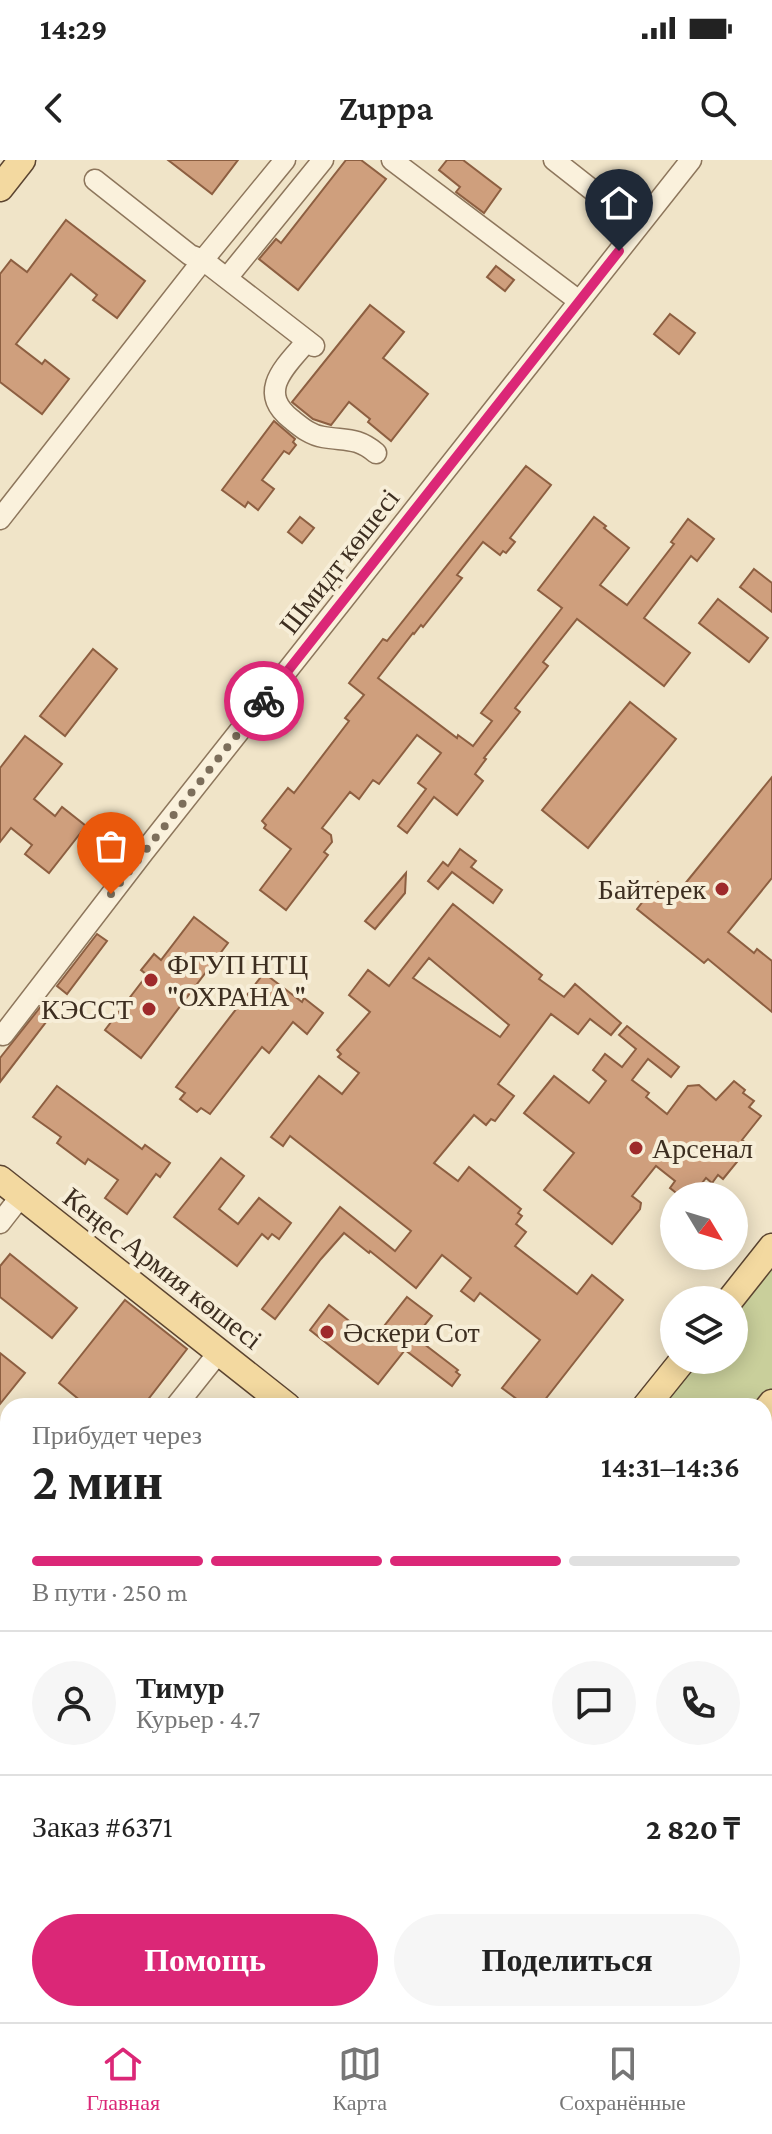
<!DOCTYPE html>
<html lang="ru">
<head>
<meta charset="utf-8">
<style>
  :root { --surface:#fff; --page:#f6f6f6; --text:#222; --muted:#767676; --line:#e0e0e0; --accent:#db2777 }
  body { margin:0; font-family:"Crimson Pro",serif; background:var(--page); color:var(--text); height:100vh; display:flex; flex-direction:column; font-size:30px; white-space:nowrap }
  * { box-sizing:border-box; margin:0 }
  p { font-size:26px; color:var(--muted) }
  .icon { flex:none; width:44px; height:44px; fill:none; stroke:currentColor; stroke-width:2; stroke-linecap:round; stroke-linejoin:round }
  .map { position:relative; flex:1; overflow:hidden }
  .side { position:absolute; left:0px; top:1238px; width:772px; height:624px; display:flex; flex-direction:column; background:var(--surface); border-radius:24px 24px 0 0; box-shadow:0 4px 20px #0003 }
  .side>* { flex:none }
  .needle { width:52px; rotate:128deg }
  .fabs { position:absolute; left:660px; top:1022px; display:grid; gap:16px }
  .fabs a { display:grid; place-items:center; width:88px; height:88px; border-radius:50%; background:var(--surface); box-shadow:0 4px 20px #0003; font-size:40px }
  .pin { position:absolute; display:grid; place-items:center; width:68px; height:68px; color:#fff; margin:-82px -34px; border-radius:50% 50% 50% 0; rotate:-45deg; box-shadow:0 0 8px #0007 }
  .pin .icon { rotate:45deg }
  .courier { position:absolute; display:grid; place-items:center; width:80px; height:80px; margin:-40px; border:6px solid #db2777; border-radius:50%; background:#fff; color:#222; box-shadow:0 2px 10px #0007 }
  .overview em { font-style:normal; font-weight:600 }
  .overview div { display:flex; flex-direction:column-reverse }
  .overview { display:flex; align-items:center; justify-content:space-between; height:136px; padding:0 32px }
  h1 { font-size:52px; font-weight:600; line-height:60px }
  .bar { display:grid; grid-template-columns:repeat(4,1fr); gap:12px 8px; align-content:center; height:96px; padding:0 32px }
  .bar i { height:10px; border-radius:6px; background:var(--line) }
  .bar .on { background:var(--accent) }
  .bar p { grid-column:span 4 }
  .line { display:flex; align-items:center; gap:20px; padding:0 32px; border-top:2px solid var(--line) }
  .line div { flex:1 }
  .round { display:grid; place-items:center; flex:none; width:84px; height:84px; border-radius:42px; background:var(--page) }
  .primary-button { display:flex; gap:16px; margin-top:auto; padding:16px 32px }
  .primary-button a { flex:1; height:92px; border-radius:48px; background:var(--accent); color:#fff; font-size:32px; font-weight:600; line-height:92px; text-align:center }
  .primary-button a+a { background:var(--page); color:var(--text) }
  .status { display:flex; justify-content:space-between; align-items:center; height:56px; padding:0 40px; background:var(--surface); direction:ltr }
  .status svg { height:22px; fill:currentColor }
  header { display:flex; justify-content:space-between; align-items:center; height:104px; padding:0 32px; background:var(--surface); font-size:36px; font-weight:600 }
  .menu { display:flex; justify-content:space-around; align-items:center; height:112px; border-top:2px solid var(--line); background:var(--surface); font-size:22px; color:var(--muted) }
  .menu a { display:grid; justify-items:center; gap:4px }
  .menu .on { color:var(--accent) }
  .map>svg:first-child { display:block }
</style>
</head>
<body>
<div class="status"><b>14:29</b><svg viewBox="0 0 49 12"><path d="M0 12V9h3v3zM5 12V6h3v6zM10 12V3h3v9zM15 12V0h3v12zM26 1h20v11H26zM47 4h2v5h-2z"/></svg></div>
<header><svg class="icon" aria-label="back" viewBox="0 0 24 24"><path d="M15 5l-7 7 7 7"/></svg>Zuppa<svg class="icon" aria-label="search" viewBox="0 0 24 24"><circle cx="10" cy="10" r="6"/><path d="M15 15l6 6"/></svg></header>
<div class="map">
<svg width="772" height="1862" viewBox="0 0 772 1862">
  <rect width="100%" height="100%" fill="#f0e4c8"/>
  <g fill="#c9cf9b">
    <polygon points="772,1098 772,1233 761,1246 655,1246 692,1200 734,1200 734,1146"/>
    <polygon points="764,1364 772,1370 772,1862 747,1862 737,1854 764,1854"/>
    <polygon points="177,1854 282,1854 276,1862 171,1862"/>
  </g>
  <g fill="#cf9f7d" stroke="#8d5f41" stroke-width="2" fill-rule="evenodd">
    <polygon points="168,0 238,0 212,34"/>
    <polygon points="346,0 361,0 386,19 298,130 259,99 276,79 281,83"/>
    <polygon points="447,0 463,0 501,29 484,53 456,32 460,27 439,10"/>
    <polygon points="66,60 145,121 117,158 93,140 97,135 71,114 16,184 42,204 45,200 69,219 42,254 0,222 0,114 11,100 27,112"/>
    <polygon points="496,106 514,120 505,131 487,117"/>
    <polygon points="370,145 404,172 383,198 428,234 391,281 368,262 370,259 349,242 331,265 313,259 292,242"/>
    <polygon points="670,154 695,173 679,194 654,174"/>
    <polygon points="274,261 295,279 293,282 296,285 289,294 284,291 262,320 274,329 258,350 248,342 245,347 222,330"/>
    <polygon points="526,306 551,325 510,378 515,382 506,393 503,391 500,395 483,382 457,415 462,418 423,467 421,465 414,474 413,473 378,518 457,578 458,575 473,586 492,561 481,553 562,448 538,430 594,357 606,366 604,368 629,388 600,425 627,445 674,384 671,382 688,359 714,379 697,401 691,396 644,458 690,493 664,526 577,459 543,502 548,506 515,548 520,552 484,598 486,599 475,614 483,621 457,655 434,637 407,673 398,666 426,629 418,623 441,593 417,575 379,624 373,620 359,639 350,632 322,668 331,675 332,682 324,692 328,695 286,750 260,730 291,689 264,668 266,665 262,661 288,628 294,633 349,561 345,558 364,535 349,523 383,479 387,481"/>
    <polygon points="300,357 314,368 302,383 288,372"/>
    <polygon points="754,409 772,423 772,452 740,427"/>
    <polygon points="718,439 768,478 749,502 699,463"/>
    <polygon points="93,489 117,509 65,576 40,556"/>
    <polygon points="630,542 676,579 588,688 542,650"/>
    <polygon points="25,576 62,604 34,639 55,656 62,647 86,666 49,713 25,694 32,685 11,668 0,682 0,608"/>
    <polygon points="772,617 772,718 728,772 754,793 757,789 772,801 772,852 708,799 704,803 637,749 658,722 675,736"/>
    <polygon points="460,689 476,701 471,707 502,730 493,743 452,712 438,729 428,721 443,702 448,706"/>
    <polygon points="406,713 405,733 375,769 365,761"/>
    <path d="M453 744 542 815 539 819 564 837 575 824 621 863 611 875 590 859 578 874 551 854 498 924 514 936 495 961 491 959 486 965 474 955 434 1003 458 1021 469 1007 521 1049 518 1053 522 1056 516 1064 526 1072 515 1086 577 1134 592 1115 623 1140 540 1246H526L502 1228 540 1180 480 1133 474 1141 461 1131 471 1118 442 1095 416 1128 370 1091 369 1093 344 1073 321 1099 275 1159 262 1149 340 1047 395 1091 411 1071 290 976 283 986 271 977 319 916 342 934 359 913 338 897 341 894 337 890 370 852 349 835 368 810 389 826ZM429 798 509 865 500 877 413 818Z"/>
    <polygon points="194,757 228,783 141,898 105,870 147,815 141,810 154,794 161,800"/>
    <polygon points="97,774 107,781 67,834 57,826"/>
    <polygon points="264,813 302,842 304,838 323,853 307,874 293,862 269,893 262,887 210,954 201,948 197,952 180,939 185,933 176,927"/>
    <polygon points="42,845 53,853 0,922 0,898"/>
    <polygon points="627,866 679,907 671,917 648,899 632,920 649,933 646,937 667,954 688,926 699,925 716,940 734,921 745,930 743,933 754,941 749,947 761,956 742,980 750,986 723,1019 718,1015 712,1023 706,1018 692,1036 680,1036 670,1028 675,1021 656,1006 632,1036 641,1043 640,1049 612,1084 544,1030 574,993 524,953 554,916 589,943 606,921 593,910 605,894 622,907 636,889 619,875"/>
    <polygon points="57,926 142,989 145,985 170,1003 160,1017 156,1014 127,1054 105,1038 118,1020 88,999 85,1004 57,983 61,977 33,957"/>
    <polygon points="221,998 244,1016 219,1049 238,1064 259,1038 291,1063 279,1079 272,1074 268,1079 262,1074 237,1106 174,1057"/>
    <polygon points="10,1094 77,1148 52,1178 0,1137 0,1106"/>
    <polygon points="407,1137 432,1156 415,1177 458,1210 456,1212 460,1215 452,1226 405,1190 378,1224 310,1170 329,1145 373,1180"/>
    <polygon points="125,1140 187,1189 143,1246 87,1246 59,1223"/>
    <polygon points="0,1193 25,1213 0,1244"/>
  </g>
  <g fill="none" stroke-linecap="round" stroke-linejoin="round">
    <defs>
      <g id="minor">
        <polyline points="392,0 579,141"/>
        <polyline points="554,0 638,66"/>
        <polyline points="95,20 190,95 203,100 314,186"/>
        <polyline points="227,118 323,0"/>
        <path d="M307 181C286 206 256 231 291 259 301 267 310 275 323 277 346 281 357 277 376 293"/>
        <polyline points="0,359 203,100 285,0"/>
        <polyline points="0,873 3,875 143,693 691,0"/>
        <polyline points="0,1063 21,1036"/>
        <polyline points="176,1246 219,1192"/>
        <polyline points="764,1336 772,1343"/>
        <polyline points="0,1471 8,1461"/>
        <polyline points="0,1679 8,1685"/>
        <polyline points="0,1784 8,1790"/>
        <polyline points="685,1854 695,1862"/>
        <polyline points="49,1862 55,1854"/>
        <polyline points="408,1862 414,1854"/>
        <polyline points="541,1862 547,1854"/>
      </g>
      <g id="major">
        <polyline points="0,28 22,0"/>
        <polyline points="0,1019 287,1246"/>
        <polyline points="730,1140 772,1087"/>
        <polyline points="646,1246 683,1200"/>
        <polyline points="764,1253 772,1243"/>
        <polyline points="0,1314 8,1321"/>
        <polyline points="162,1862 168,1854"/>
        <polyline points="284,1862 291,1854"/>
      </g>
    </defs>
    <use href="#minor" stroke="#8d765c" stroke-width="23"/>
    <use href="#major" stroke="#5b4430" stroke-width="29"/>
    <use href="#minor" stroke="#faf1dc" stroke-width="20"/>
    <use href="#major" stroke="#f3d9a0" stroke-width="26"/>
  </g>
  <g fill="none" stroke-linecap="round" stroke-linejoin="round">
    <polyline stroke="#7c6e5b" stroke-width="8" stroke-dasharray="0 14.4" points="111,734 264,541"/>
    <polyline stroke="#db2777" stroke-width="10" points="264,541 619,91"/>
  </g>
  <g fill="#9e2a2b" stroke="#f7eed8" stroke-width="3">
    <circle cx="722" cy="729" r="8"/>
    <circle cx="151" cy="820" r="8"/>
    <circle cx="149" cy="849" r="8"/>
    <circle cx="636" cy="988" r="8"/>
    <circle cx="327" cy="1172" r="8"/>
  </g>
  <g text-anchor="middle" stroke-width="8" stroke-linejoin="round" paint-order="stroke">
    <g font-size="28" fill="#3d2e20" stroke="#f7eed8">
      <text transform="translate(339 401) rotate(-52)" y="10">Шмидт көшесі</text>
      <text transform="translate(163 1108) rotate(38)" y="10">Кеңес Армия көшесі</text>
    </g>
    <g font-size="28" fill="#3d2e20" stroke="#f7eed8" text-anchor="start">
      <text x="706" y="739" text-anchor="end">Байтерек</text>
      <text x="167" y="814">ФГУП НТЦ<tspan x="167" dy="32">"ОХРАНА "</tspan></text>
      <text x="133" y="859" text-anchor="end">КЭССТ</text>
      <text x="652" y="998">Арсенал</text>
      <text x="343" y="1182">Әскери Сот</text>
    </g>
  </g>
</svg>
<div class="fabs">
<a><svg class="needle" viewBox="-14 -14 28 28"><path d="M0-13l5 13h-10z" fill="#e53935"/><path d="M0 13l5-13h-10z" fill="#767676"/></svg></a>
<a><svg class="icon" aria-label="layers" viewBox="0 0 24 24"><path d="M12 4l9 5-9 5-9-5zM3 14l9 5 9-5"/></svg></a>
</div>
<div class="pin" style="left:111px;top:734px;background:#ea580c"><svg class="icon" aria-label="bag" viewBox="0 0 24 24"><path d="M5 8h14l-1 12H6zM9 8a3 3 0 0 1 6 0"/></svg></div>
<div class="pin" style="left:619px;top:91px;background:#1f2937"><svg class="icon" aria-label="home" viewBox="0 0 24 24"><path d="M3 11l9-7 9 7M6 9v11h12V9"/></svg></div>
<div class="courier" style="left:264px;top:541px"><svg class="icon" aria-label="bike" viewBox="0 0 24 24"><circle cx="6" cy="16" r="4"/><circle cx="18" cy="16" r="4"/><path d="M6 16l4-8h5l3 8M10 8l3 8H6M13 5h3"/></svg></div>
<section class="side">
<div class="overview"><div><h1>2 мин</h1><p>Прибудет через</p></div><em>14:31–14:36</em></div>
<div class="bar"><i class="on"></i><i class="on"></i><i class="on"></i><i></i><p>В пути · 250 m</p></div>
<div class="line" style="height:144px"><a class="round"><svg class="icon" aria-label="person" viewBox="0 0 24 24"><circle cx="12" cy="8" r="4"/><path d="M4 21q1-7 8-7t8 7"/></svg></a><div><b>Тимур</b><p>Курьер · 4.7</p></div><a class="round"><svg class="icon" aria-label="chat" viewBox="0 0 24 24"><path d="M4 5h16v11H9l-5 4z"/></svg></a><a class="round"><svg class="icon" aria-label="phone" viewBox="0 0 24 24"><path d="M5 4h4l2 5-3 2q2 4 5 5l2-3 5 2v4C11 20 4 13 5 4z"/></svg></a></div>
<div class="line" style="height:104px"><div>Заказ #6371</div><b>2 820 ₸</b></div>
<div class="primary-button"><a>Помощь</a><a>Поделиться</a></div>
</section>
</div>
<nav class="menu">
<a class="on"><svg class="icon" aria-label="home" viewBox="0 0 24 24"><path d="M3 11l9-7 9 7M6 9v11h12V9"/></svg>Главная</a>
<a><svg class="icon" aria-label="map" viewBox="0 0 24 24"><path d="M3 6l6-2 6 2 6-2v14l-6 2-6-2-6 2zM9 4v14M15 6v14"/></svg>Карта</a>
<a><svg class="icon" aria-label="saved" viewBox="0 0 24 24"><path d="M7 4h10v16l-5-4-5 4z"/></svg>Сохранённые</a>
</nav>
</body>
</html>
